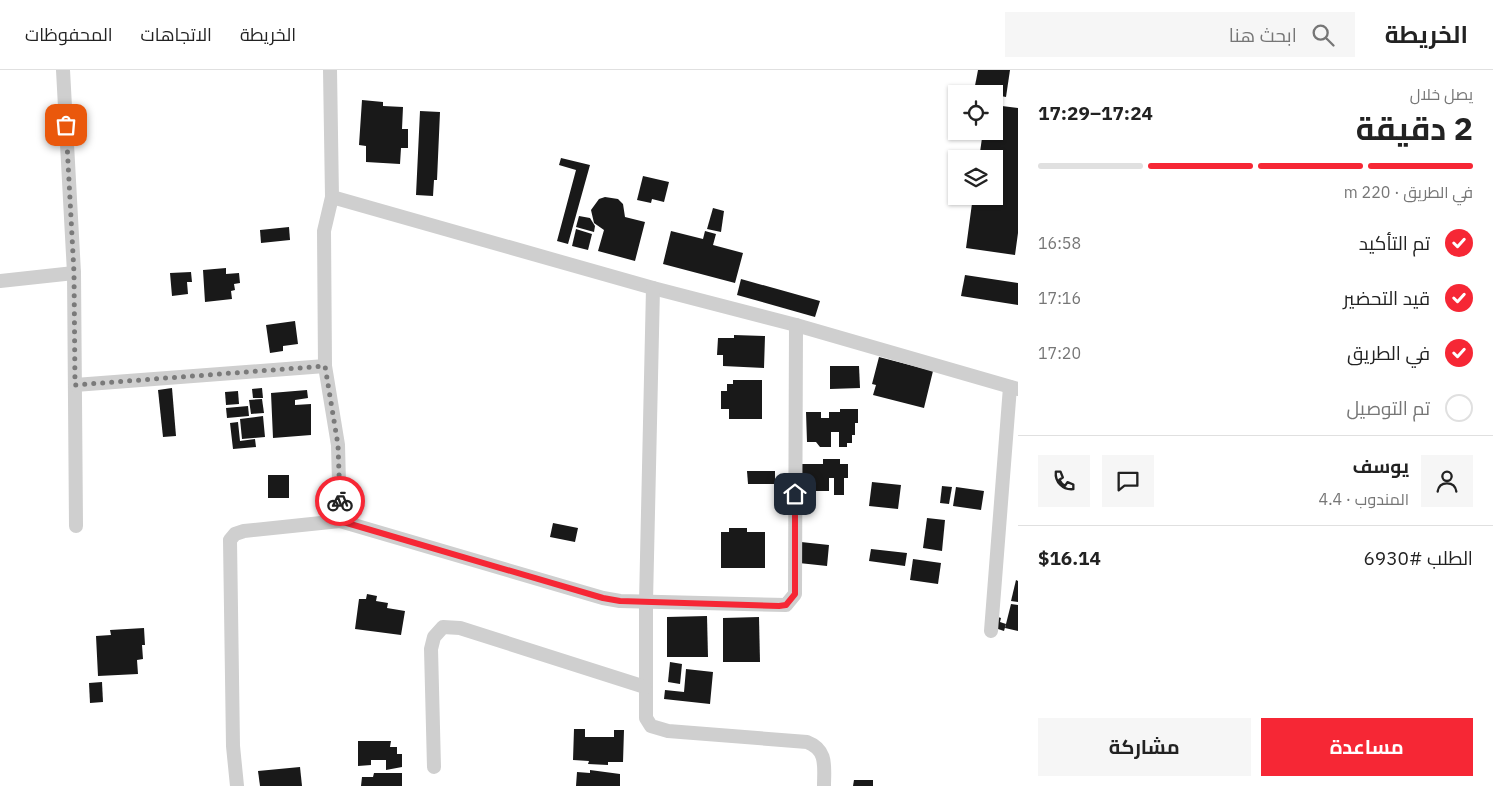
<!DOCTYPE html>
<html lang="ar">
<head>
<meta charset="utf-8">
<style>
  :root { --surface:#fff; --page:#f6f6f6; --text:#222; --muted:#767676; --line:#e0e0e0; --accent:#f62735 }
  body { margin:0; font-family:"IBM Plex Sans",Cairo,sans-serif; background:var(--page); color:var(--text); direction:rtl; height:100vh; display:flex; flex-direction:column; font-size:19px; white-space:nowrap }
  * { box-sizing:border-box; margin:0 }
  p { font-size:16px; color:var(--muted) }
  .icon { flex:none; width:28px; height:28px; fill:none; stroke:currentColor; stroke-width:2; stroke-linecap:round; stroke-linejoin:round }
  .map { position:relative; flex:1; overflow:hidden; direction:ltr }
  .side { display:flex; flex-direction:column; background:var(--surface); width:475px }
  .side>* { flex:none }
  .buttons { position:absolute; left:948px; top:15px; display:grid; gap:10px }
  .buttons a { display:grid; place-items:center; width:55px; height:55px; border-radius:0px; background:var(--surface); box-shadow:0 1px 4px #0004; font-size:25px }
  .pin { position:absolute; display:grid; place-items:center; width:42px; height:42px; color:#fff; margin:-21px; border-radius:10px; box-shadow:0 2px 8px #0006 }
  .courier { position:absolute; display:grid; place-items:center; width:50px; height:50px; margin:-25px; border:4px solid #f62735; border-radius:50%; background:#fff; color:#222; box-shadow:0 1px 6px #0007 }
  .head em { font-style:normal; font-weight:700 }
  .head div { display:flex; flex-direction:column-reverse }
  .head { display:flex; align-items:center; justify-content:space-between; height:85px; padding:0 20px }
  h1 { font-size:32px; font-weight:700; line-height:38px }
  .bar { display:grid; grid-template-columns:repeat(4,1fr); gap:8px 5px; align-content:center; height:60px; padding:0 20px }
  .bar i { height:6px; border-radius:4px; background:var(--line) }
  .bar .current { background:var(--accent) }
  .bar p { grid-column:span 4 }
  .line { display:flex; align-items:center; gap:12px; padding:0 20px; border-top:1px solid var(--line) }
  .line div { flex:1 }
  .round { display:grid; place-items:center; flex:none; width:52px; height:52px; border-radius:0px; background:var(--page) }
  ol { padding:0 20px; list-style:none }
  li { display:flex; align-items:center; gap:15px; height:55px }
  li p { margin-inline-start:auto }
  li .icon { padding:5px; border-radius:50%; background:var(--accent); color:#fff; stroke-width:4 }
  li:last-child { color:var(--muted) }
  li i { width:28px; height:28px; border:2px solid var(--line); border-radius:50% }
  .primary-button { display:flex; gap:10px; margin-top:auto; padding:10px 20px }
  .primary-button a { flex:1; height:58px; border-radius:0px; background:var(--accent); color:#fff; font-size:20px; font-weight:700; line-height:58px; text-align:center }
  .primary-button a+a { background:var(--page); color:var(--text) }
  header { display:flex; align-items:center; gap:30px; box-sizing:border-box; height:70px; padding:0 25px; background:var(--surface); border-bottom:1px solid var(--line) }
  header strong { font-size:24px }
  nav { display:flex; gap:28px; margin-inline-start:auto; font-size:18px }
  .search { width:350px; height:45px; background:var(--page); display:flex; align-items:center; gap:12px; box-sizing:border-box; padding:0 18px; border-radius:0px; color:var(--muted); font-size:19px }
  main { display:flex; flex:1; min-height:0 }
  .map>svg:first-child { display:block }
</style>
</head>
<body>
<header>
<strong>الخريطة</strong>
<div class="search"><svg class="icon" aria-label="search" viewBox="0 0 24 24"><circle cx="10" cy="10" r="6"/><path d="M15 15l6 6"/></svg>ابحث هنا</div>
<nav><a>الخريطة</a><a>الاتجاهات</a><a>المحفوظات</a></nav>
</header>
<main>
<section class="side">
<div class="head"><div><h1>2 دقيقة</h1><p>يصل خلال</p></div><em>17:24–17:29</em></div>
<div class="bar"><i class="current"></i><i class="current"></i><i class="current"></i><i></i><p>في الطريق · 220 m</p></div>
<ol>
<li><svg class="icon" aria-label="check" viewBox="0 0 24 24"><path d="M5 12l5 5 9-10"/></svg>تم التأكيد<p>16:58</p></li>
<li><svg class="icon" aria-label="check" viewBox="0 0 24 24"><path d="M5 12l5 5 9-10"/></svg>قيد التحضير<p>17:16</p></li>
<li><svg class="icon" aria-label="check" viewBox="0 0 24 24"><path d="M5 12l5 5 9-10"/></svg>في الطريق<p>17:20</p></li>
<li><i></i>تم التوصيل</li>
</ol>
<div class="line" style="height:90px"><a class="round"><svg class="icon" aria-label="person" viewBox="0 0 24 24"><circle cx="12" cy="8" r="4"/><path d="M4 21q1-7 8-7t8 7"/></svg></a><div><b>يوسف</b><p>المندوب · 4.4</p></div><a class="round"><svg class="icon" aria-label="chat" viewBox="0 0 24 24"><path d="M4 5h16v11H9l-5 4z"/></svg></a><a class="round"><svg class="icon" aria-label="phone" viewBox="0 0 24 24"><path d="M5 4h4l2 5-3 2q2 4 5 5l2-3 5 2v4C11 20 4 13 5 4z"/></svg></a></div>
<div class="line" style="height:65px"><div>الطلب #6930</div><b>$16.14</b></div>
<div class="primary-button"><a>مساعدة</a><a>مشاركة</a></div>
</section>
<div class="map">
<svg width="1018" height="716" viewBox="0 0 1018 716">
  <rect width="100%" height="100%" fill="#fff"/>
  <g fill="#191919">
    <polygon points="978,0 1010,0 1006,27 974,21"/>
    <polygon points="362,30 383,32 383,36 403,37 402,59 408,59 408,78 401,78 400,94 366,92 366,76 359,75"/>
    <polygon points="994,35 1018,38 1018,163 1015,185 966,178 973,126 994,126 994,89 979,89 983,61 994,61"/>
    <polygon points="420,41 440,42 437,110 434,110 433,126 416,125"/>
    <polygon points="561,88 590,95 568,174 557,171 576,100 559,95"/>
    <polygon points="643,106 669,112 664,132 652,129 651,133 637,130"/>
    <polygon points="605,127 618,129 623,134 625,147 645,152 635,191 598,181 604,160 594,153 591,140 599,129"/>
    <polygon points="713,138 724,141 721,162 707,159"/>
    <polygon points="579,146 590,148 595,156 594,162 576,157"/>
    <polygon points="289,157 290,170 261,173 260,160"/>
    <polygon points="576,159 592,164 588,180 572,176"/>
    <polygon points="671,161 703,169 705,161 716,164 713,175 743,183 735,213 663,194"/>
    <polygon points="226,198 226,204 239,203 240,213 234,214 235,220 231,221 232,229 205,232 203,200"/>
    <polygon points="191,202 192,212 187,212 188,224 172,226 170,203"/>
    <polygon points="965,205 1018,213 1018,235 961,226"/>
    <polygon points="741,209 820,231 815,247 737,225"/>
    <polygon points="295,251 298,274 283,276 283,281 270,283 266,255"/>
    <polygon points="734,265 765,266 764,298 723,296 723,285 717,285 718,268 734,268"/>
    <polygon points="879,287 933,301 924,338 873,325 876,315 872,314"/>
    <polygon points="830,296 859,296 860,318 830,319"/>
    <polygon points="733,310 762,310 762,349 729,349 729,339 721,339 721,321 727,321 727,314 733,314"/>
    <polygon points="172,318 176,366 163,367 158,320"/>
    <polygon points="262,318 263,328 253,328 252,319"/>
    <polygon points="307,320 308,328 295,330 295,335 311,334 311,365 273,368 271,323"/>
    <polygon points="238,321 239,334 226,335 225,322"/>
    <polygon points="262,329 264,343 251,344 249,330"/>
    <polygon points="248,336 249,346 227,348 226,338"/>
    <polygon points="840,339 858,339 858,353 855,353 855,365 852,365 852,373 847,373 847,377 839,377 839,362 831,362 831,377 820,377 816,372 807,372 806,342 821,342 821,348 829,348 829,342 840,342"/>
    <polygon points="263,346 265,367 242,369 240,349"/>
    <polygon points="238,352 240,371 255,369 256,377 233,379 230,353"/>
    <polygon points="823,389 840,389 840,394 848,394 848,408 844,408 844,425 834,425 834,408 829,408 829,421 816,421 816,425 800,425 799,394 823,394"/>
    <polygon points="747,401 775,401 775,414 748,414"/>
    <rect x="268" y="405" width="21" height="23"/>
    <polygon points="872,412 901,415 898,439 869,436"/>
    <polygon points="942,416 952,417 949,434 940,433"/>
    <polygon points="956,417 984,421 981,440 953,436"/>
    <polygon points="927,448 945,450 942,481 923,478"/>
    <polygon points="553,453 578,458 575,472 550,467"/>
    <polygon points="729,458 747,458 747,462 765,462 765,498 721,498 721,462 729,462"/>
    <polygon points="801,472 829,475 827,496 799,493"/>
    <polygon points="871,479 907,483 905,496 869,491"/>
    <polygon points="913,489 941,493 938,514 910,510"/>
    <polygon points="1016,510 1018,511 1018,532 1011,531"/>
    <polygon points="367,524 377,526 376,531 388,533 387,538 405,541 401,565 355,559 359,529 366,529"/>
    <polygon points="1011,534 1018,535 1018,561 1005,558"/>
    <polygon points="707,546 708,587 667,587 667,547"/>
    <polygon points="759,547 760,592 723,592 723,548"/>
    <polygon points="998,547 1001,548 1000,552 1006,554 1004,561 995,558"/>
    <polygon points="144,558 145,575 142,575 143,589 137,590 138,604 98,606 96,566 111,565 110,560"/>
    <polygon points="670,592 682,594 680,614 668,612"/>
    <polygon points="686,599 713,602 710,634 664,629 665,620 684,622"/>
    <polygon points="102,612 103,632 90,633 89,613"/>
    <polygon points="574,659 585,659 585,667 614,667 614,660 624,660 623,692 608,692 608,695 588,694 589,691 573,690"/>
    <polygon points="358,671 391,671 390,677 397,677 397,684 402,684 402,697 386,700 386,690 371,690 371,695 358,696"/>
    <polygon points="300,697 302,716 260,716 258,701"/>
    <polygon points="590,700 620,704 620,716 576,716 577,702 590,703"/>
    <polygon points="374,703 402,703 402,716 361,716 362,707 373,707"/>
    <polygon points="854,710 873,710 873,716 853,716"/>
  </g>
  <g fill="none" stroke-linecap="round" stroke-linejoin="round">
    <g stroke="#cfcfcf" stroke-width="14">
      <polyline points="63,0 74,203 76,456"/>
      <polyline points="330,0 332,127 653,218 796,255 1018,319"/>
      <polyline points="0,211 74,203"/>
      <path d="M653 218 646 532V648L651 656 668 661 807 672C828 680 824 697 824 716"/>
      <polyline points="75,315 325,296"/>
      <polyline points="340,451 603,528 620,531 786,535 795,524 796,255"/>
      <polyline points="991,561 1010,317"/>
      <polyline points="434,697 431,579 434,567 443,557 460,558 645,617"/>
      <polyline points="237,716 233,676 230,470 235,464 244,461 340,451 338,375 325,296 324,161 332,127"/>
    </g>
  </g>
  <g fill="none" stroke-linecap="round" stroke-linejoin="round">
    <polyline stroke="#7a7a7a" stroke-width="5" stroke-dasharray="0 9" points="66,55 74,203 75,315 325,296 338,375 340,431"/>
    <polyline stroke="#f62735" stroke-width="6" points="340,431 340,451 603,528 620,531 779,536 786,535 795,524 795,424"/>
  </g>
</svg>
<div class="buttons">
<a><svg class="icon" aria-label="locate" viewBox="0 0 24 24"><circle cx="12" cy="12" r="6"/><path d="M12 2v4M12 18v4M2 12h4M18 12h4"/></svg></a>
<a><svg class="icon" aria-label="layers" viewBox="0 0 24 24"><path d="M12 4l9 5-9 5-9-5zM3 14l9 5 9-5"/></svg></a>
</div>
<div class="pin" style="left:66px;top:55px;background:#ea580c"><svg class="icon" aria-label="bag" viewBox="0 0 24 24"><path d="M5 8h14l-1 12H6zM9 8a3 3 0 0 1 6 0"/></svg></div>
<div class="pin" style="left:795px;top:424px;background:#1f2937"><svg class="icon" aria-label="home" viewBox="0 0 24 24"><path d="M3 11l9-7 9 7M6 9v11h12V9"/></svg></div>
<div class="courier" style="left:340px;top:431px"><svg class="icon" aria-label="bike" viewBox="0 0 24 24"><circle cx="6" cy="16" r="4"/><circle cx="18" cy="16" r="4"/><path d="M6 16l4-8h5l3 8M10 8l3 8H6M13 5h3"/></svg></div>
</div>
</main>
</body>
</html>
